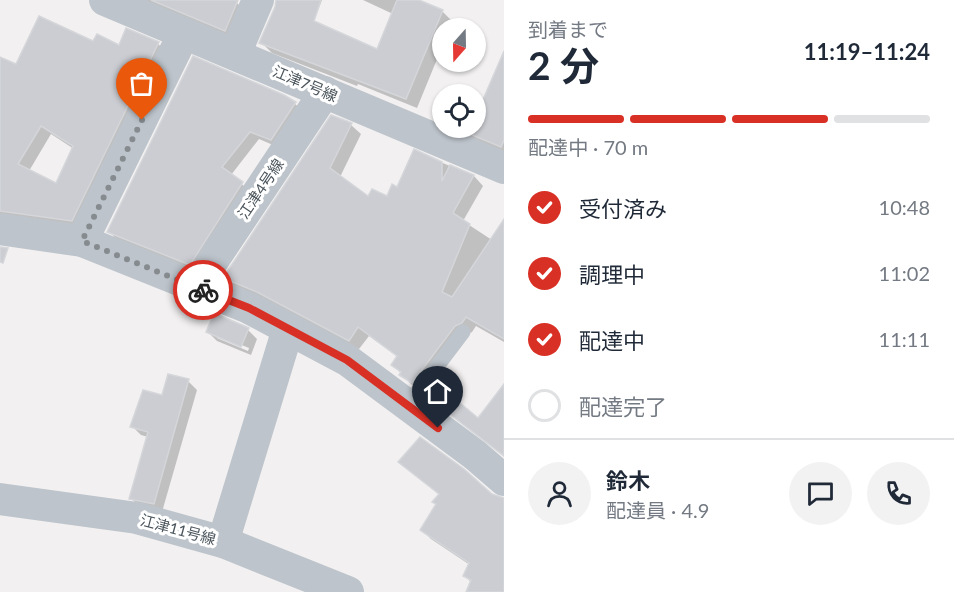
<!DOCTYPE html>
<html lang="ja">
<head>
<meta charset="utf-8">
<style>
  :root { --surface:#fff; --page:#f2f2f3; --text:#1f2937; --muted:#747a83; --line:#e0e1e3; --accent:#d93025 }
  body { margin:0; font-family:Lato,"Noto Sans JP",sans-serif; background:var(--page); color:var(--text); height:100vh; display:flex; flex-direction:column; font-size:22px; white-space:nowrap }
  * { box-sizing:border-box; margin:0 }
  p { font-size:20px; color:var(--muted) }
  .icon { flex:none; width:33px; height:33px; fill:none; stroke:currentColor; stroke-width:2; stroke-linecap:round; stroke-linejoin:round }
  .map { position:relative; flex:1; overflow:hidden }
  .sheet { display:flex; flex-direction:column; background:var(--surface); width:450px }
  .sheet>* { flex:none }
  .needle { width:39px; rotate:200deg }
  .tools { position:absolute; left:432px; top:18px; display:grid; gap:12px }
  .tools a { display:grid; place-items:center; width:54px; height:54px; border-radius:50%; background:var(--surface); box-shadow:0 2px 4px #0004; font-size:30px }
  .pin { position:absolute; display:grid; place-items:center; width:51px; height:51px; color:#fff; margin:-62px -26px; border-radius:50% 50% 50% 0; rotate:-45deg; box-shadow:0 0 6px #0007 }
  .pin .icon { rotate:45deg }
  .courier { position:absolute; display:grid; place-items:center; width:60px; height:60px; margin:-30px; border:4px solid #d93025; border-radius:50%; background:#fff; color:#222; box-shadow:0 2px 8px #0007 }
  .overview em { font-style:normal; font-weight:700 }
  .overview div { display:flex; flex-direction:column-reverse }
  .overview { display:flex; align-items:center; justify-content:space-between; height:102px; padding:0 24px }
  h1 { font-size:39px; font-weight:700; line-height:45px }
  .bar { display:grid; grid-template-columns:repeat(4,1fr); gap:9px 6px; align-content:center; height:72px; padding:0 24px }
  .bar i { height:8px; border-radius:4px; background:var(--line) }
  .bar .active { background:var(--accent) }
  .bar p { grid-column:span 4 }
  .line { display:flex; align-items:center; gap:15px; padding:0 24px; border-top:2px solid var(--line) }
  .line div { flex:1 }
  .round { display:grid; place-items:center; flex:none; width:63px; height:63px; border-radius:32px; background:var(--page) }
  ol { padding:0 24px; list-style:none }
  li { display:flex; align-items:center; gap:18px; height:66px }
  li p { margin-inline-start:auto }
  li .icon { padding:6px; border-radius:50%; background:var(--accent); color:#fff; stroke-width:4 }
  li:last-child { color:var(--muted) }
  li i { width:33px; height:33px; border:3px solid var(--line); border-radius:50% }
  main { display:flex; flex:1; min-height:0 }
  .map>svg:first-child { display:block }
</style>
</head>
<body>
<main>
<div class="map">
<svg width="504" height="592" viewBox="0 0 504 592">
  <rect width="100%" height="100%" fill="#f2f0f0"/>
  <g fill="#0003" fill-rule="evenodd">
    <polygon points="141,0 230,0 237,3 246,12 235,39"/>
    <polygon points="280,0 322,0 314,21 318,25 378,51 393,14 363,0 415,0 442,11 453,22 450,28 442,28 442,47 417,108 358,84 357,86 272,53 261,42"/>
    <path d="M127 30 158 44 168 53 81 230 0 224V59L17 66 94 43 119 47ZM51 134 74 149 57 185 29 171Z"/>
    <polygon points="504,86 504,152 448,128 476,128 476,112 478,113"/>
    <polygon points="283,96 295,104 304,112 280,148 259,139 231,175 251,192 199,272 117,240 109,231"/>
    <polygon points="351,125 361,134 340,177 369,198 388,198 397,189 414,151 474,176 483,186 463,221 492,240 504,221 504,342 476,326 472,332 465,336 422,392 411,384 393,365 398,357 369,336 359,349 269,301 235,288 225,278"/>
    <path d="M248 330 257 339 251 355 217 341 208 332ZM217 335 249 348 248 351 217 338Z"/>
    <polygon points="188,381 197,390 162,512 140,507 131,498 148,437 141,435 132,426 163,397"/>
    <polygon points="400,462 504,499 504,592 467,592 471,582 465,576 470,565 431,539 422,530 437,505 440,495"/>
  </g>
  <g fill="#cbcdd2" stroke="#d4d6da" stroke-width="1.5" fill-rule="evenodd">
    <polygon points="151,0 238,0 225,31"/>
    <polygon points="276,0 321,0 314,21 377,49 397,0 419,0 443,10 406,99 259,43 275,7"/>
    <path d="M39 16 93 41 97 34 119 45 126 28 159 42 72 221 0 211V57L16 64ZM41 126 73 146 56 183 18 164Z"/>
    <polygon points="504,51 504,140 501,147 465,132 468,128 476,128 476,111 478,111"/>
    <polygon points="193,56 284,95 296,102 271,140 250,132 222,167 243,182 190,265 107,232"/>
    <polygon points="331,115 352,123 330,168 368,196 372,189 387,196 392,184 397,187 414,149 442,162 442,181 450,165 474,175 453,213 470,224 442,292 452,297 504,219 504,339 466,317 462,323 455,326 412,383 399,375 401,372 391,365 397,356 358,327 349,341 257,292 223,278"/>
    <polygon points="0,247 8,248 3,263 0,262"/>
    <polygon points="214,313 249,328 241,347 206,332"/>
    <polygon points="168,374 189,379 154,504 129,499 148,432 130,427 143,390 162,395"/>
    <polygon points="504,384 504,456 443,409 453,397 478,418"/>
    <polygon points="420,437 464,469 492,494 504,498 504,592 466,592 471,580 463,576 469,563 420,530 436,504 432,502 439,494 398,462"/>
  </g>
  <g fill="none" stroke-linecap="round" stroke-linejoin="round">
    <polyline stroke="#bdc4cb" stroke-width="15" points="407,406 463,332"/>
    <g stroke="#bdc4cb" stroke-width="32">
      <polyline points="105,0 504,168"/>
      <polyline points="235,54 258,0"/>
      <polyline points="0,229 82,241 249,308 347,360 475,455 504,480"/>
      <polyline points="82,241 184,33"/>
      <polyline points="198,287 210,265 325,92"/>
      <polyline points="0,499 137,518 223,542 348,592"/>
      <polyline points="223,542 288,329"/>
    </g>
  </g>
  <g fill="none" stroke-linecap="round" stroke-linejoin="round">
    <polyline stroke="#858b8f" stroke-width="6" stroke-dasharray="0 10.8" points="142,120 82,241 203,290"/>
    <polyline stroke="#d93025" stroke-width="8" points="203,290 249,308 347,360 438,428"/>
  </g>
  <g text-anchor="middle" stroke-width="6" stroke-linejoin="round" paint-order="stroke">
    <g font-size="15" fill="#4a545b" stroke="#fff">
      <text transform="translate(305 84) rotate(23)" y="5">江津7号線</text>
      <text transform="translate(261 189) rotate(-56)" y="5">江津4号線</text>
      <text transform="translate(178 530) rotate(15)" y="5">江津11号線</text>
    </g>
  </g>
</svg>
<div class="tools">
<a><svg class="needle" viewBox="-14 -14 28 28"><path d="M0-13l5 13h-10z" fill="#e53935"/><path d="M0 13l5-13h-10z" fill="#747a83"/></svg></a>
<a><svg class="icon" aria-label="locate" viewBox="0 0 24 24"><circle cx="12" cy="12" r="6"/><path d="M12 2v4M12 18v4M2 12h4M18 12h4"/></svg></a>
</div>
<div class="pin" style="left:142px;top:120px;background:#ea580c"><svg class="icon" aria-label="bag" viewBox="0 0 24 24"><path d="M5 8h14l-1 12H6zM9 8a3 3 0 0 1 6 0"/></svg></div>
<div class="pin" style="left:438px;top:428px;background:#1f2937"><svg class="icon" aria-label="home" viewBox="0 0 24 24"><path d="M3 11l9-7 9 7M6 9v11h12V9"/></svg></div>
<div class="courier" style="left:203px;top:290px"><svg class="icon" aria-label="bike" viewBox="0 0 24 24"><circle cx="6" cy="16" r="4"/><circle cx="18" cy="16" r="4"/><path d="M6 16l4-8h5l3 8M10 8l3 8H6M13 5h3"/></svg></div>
</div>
<section class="sheet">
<div class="overview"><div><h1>2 分</h1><p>到着まで</p></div><em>11:19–11:24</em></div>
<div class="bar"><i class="active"></i><i class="active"></i><i class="active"></i><i></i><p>配達中 · 70 m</p></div>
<ol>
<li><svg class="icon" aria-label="check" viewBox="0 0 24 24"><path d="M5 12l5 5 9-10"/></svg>受付済み<p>10:48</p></li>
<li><svg class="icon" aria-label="check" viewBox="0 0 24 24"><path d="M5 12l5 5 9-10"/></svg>調理中<p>11:02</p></li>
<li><svg class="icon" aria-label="check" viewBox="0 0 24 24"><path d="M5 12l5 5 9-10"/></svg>配達中<p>11:11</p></li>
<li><i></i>配達完了</li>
</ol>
<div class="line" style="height:108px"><a class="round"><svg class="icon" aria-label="person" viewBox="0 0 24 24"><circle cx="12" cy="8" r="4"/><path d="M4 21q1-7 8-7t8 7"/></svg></a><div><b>鈴木</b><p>配達員 · 4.9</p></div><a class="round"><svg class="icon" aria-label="chat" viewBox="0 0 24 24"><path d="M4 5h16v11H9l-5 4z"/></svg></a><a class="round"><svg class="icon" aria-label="phone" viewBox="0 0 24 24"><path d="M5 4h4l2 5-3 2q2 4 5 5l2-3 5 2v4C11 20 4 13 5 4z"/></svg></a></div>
</section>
</main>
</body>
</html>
